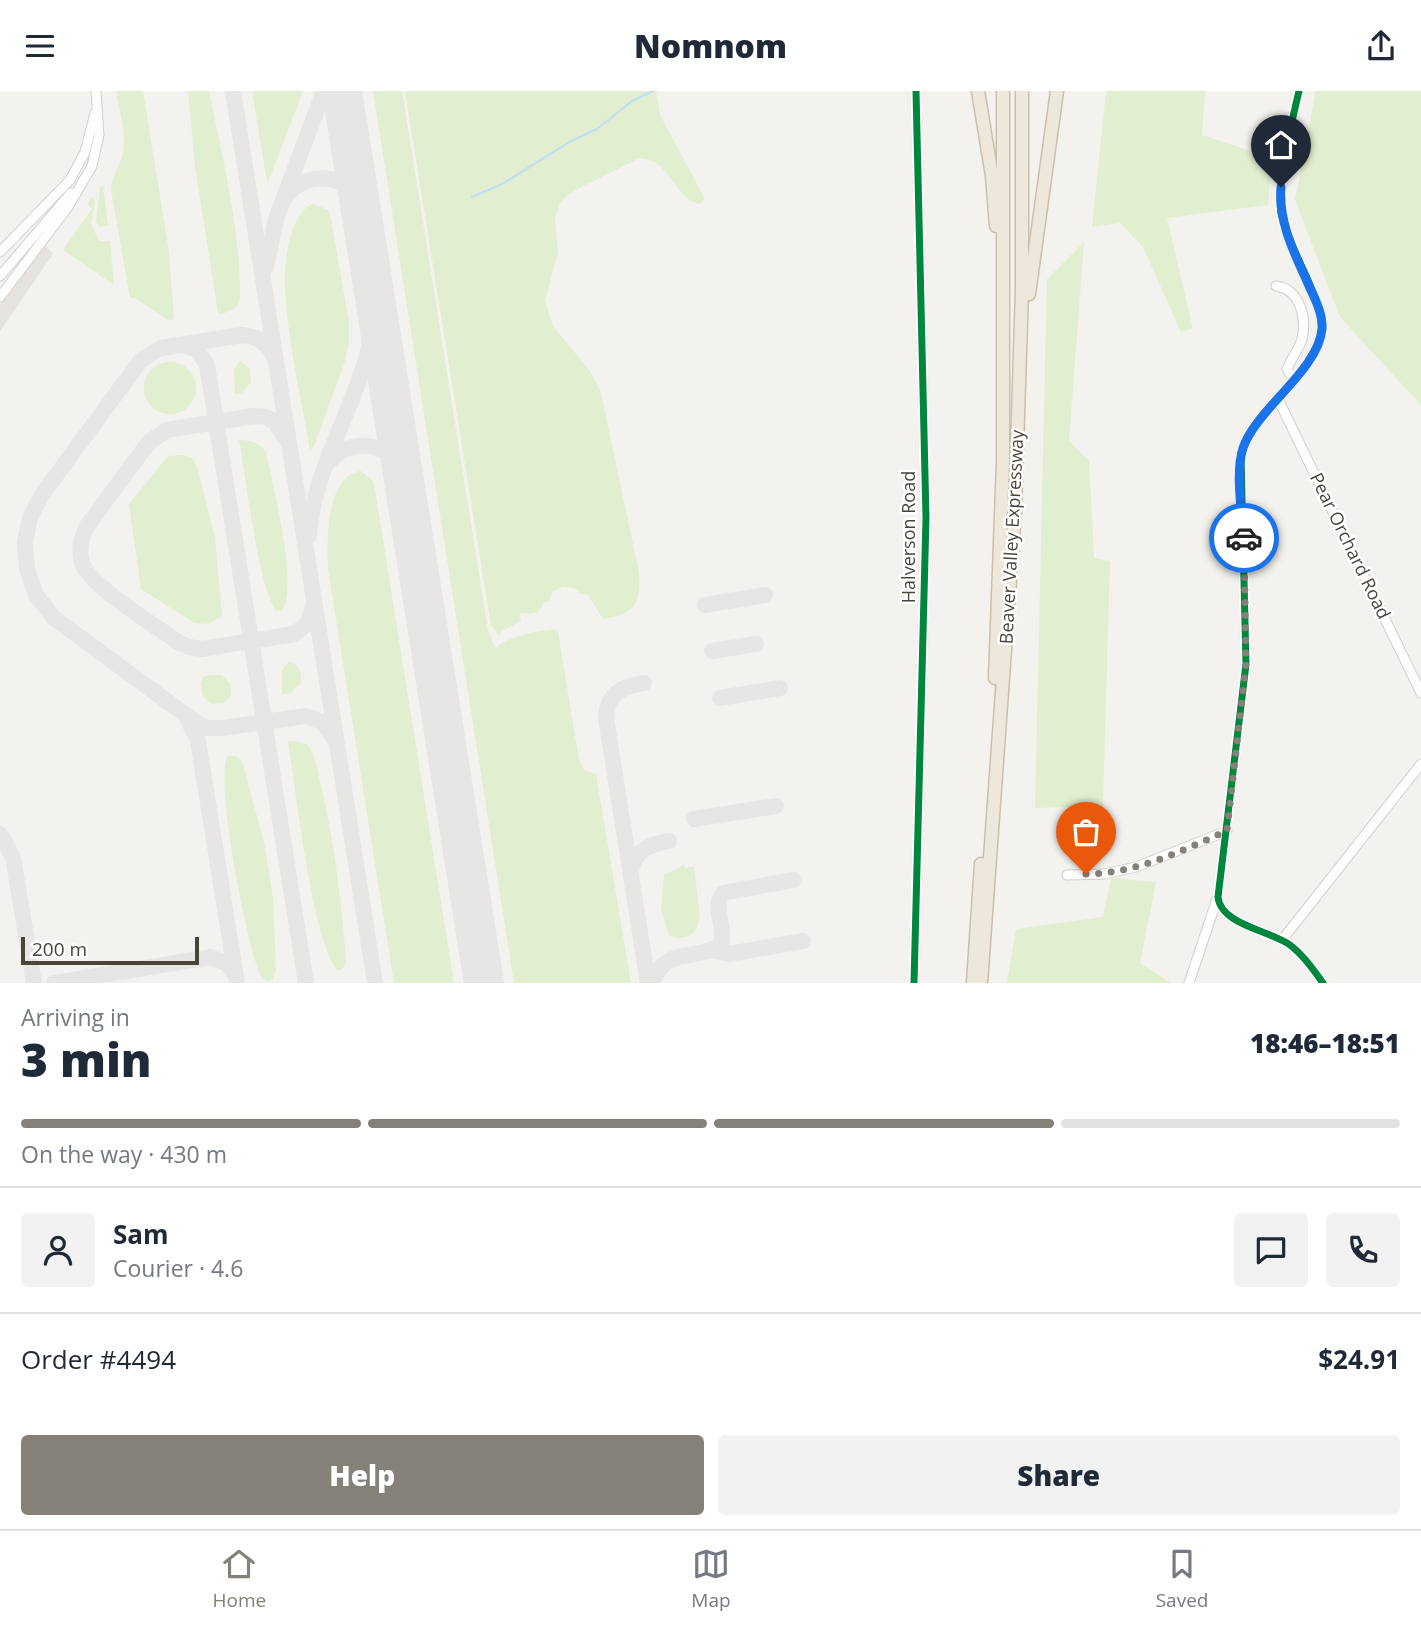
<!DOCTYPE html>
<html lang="en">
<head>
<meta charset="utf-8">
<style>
  :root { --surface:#fff; --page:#f2f2f3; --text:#1f2937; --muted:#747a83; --line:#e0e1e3; --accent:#868178 }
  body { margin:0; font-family:"Open Sans",sans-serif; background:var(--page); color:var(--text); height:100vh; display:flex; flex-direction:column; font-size:26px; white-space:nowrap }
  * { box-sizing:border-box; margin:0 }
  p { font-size:23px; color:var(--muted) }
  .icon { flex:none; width:38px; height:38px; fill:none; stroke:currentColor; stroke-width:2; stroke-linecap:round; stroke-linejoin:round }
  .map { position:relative; height:892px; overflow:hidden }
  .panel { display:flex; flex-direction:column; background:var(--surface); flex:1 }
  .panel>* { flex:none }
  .scale { position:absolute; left:21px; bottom:18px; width:178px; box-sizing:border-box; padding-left:7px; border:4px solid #4b4439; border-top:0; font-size:19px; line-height:24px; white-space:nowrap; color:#4b4439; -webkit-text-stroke:5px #fff; paint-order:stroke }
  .pin { position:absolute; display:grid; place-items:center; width:60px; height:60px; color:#fff; margin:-72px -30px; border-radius:50% 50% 50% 0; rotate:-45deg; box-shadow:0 0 7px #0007 }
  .pin .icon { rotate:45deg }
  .courier { position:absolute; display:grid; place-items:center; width:70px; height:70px; margin:-35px; border:5px solid #1a73e8; border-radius:50%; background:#fff; color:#222; box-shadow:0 2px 9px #0007 }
  .overview em { font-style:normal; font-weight:800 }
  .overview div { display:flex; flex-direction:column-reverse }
  .overview { display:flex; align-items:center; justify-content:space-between; height:119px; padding:0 21px }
  h1 { font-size:46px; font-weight:800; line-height:52px }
  .bar { display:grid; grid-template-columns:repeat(4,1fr); gap:10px 7px; align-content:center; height:84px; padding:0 21px }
  .bar i { height:9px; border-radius:5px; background:var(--line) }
  .bar .selected { background:var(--accent) }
  .bar p { grid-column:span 4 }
  .line { display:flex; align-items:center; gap:18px; padding:0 21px; border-top:2px solid var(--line) }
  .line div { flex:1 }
  .round { display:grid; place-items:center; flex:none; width:74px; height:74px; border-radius:7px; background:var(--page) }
  .cta { display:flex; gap:14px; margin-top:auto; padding:14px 21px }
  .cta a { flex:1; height:80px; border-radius:7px; background:var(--accent); color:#fff; font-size:28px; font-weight:800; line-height:80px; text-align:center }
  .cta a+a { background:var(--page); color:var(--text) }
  header { display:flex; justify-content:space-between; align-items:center; height:91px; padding:0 21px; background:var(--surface); font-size:32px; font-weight:800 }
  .tab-bar { display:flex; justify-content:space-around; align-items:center; height:98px; border-top:2px solid var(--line); background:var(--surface); font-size:19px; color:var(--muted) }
  .tab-bar a { display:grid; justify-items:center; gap:4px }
  .tab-bar .selected { color:var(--accent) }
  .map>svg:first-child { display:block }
</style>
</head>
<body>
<header><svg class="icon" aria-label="menu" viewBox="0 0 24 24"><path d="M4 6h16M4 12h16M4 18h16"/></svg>Nomnom<svg class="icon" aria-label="share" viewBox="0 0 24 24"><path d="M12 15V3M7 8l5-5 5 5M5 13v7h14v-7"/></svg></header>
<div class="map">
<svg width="1421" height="892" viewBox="0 0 1421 892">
  <rect width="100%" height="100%" fill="#f4f2ee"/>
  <g fill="#e1eecf">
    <path d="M116 0H143L169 161 174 227 170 230 135 207H130L111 99C112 83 120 76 123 62 127 43 119 19 116 0Z"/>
    <path d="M188 0H209C222 64 241 141 240 207L236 217 222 223 218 222 195 75Z"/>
    <polygon points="252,0 303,0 268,92 266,85"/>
    <path d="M373 0H402L488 539 495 557C508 546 535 540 553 538L558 541 579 669 584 679 596 683 631 892H514Z"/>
    <path d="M405 0H656L660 24 703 104 704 108 701 113C675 111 671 68 640 67L581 96 568 104 560 112 555 128 558 162 545 210 553 235 590 280 601 302 639 481C641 513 635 523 603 528L588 504 580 503 575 497 563 496 552 501 549 510 542 513V517L539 518V521L530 523 520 522 521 530 502 540 500 545 491 535Z"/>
    <polygon points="1106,0 1205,0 1202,44 1272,67 1268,114 1167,127 1193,238 1181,241 1143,156 1120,132 1092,136"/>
    <polygon points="1316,0 1421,0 1421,314 1340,226 1295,109"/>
    <polygon points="103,94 108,134 100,137 96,130 100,97"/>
    <polygon points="92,105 95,112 91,133 99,150 110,150 114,194 63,159 92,118 88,113"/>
    <path d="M314 113 328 119 331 128 349 231V252L345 270 314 355 310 359C301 306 287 247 285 194 284 172 290 119 314 113Z"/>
    <polygon points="1084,151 1069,350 1089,370 1094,467 1110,470 1103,715 1035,717 1047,188"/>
    <polygon points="241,270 250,278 251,291 242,302 235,303 234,280 238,272"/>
    <circle cx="170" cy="297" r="26"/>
    <path d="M239 349C251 349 258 351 266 361 272 390 299 497 282 519L277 520C259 504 245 379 239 349Z"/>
    <polygon points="184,364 192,367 197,376 215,446 222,525 208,533 194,532 141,498 129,413 168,365"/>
    <path d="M361 380 373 390 375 399 454 892H394L328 478C327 451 325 385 361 380Z"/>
    <path d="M289 570C299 574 302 581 301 592L291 602 282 603V579Z"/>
    <polygon points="210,584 222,584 230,592 231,604 224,612 211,613 203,605 201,593 203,586"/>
    <path d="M293 650 307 653C317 665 318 684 322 699 335 755 341 810 346 867L345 875 341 879H338C313 856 295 693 288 651Z"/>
    <path d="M228 665H237L242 670 264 751 273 807 276 880 272 889 267 891C264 888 262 887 260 883 248 858 213 685 228 665Z"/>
    <path d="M684 774 685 777 694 775 700 826C697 843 686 851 669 845L661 818 664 784Z"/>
    <polygon points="1111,787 1156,791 1140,872 1171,892 1007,892 1016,838 1103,826"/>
  </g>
  <polygon fill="#e6e3df" points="45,154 53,163 0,240 0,213"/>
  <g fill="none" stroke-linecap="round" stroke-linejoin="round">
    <polyline stroke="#c0ddf1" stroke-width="2" points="472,106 504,92 571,50 597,38 632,10 653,0"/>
    <g stroke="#e8e6e4" stroke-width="16">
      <polyline points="233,0 375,892"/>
      <path d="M287 104C303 84 336 80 352 103 360 114 361 128 364 140"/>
      <polyline points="266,176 276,128 324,0"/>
      <polyline points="183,254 197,259 207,274 306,892"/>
      <path d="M274 266C268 252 257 245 242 244L161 257 141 269 41 405 30 427 25 451 27 478 36 504 54 527 198 633 208 637H222L306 625 322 631 334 647"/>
      <path d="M285 347 275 331 266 326 253 325 167 339 149 351 87 435C81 447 78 459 82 472 91 496 155 534 178 551L189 556 202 558 294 543 307 533 313 516"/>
      <path d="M330 370C349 348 384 349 399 376 404 386 405 398 407 408"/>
      <path d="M309 445C313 382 349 327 366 268 376 234 372 200 369 166"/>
      <polyline points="705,514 765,504"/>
      <polyline points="712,560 756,553"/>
      <path d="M644 592C623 595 607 602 606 627L648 892"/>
      <polyline points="720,607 780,597"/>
      <polyline points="187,627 198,650 237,892"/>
      <polyline points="694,728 776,715"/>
      <polyline points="0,743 13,766 34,892"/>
      <path d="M631 780C635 759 650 753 669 750"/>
      <polyline points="711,859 729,863 803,850"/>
      <polyline points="54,892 211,866 227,873 235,884"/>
      <path d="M652 892C666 854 695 871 721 854 727 837 711 817 723 802L793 789"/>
    </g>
    <polyline stroke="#e8e6e4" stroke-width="40" points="342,0 484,892"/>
    <defs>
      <g id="minor">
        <path d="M1299 0C1292 30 1276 94 1281 122 1288 156 1324 210 1322 238 1318 280 1250 322 1241 364L1246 573 1218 806C1221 834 1269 839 1290 854 1303 864 1313 878 1323 892"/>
        <polyline points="0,161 70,89 85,61 95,22"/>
        <polyline points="0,185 71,102"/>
        <path d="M1276 195C1300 198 1307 227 1302 248 1299 259 1291 267 1287 278L1293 288"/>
        <polyline points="0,206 68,116 92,75 99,44 96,0"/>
        <polyline points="1278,308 1421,602"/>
        <polyline points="1067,784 1104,783 1136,776 1227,740"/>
        <polyline points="1282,849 1421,673"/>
        <polyline points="914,892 926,427 916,0"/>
        <polyline points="1189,892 1217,808"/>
      </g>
      <g id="highway">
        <polyline points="978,0 992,85 996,135"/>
        <polyline points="1029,203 1057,0"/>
        <polyline points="995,587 1003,370 1003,0"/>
        <polyline points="973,892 981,773"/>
        <polyline points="981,892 1015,420 1022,198 1022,0"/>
      </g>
    </defs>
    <use href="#minor" stroke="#d2d0cb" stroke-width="11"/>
    <use href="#highway" stroke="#ccbfa9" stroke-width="15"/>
    <use href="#minor" stroke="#fdfdfc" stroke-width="9"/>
    <use href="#highway" stroke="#ede8db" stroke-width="12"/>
    <defs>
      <g id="cycleway">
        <path d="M1299 0C1292 30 1276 94 1281 122 1288 156 1324 210 1322 238 1318 280 1250 322 1241 364L1246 573 1218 806C1221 834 1269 839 1290 854 1303 864 1313 878 1323 892"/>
        <polyline points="914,892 926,427 916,0"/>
      </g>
    </defs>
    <use href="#cycleway" stroke="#fff" stroke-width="11"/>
    <use href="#cycleway" stroke="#00873e" stroke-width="7"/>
  </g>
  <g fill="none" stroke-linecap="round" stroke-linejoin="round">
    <path stroke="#868178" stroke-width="7" stroke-dasharray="0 12.6" d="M1086 783C1136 783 1182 759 1227 740L1246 573 1244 447"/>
    <path stroke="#1a73e8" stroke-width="9" d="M1244 447C1242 421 1235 382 1243 357 1256 318 1318 280 1322 238 1323 224 1316 210 1310 197 1296 165 1278 133 1281 96"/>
  </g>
  <g text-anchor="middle" stroke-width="5" stroke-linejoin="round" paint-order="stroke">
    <g font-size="18" fill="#4b4439" stroke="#fff">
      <text transform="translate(909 446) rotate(-90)" y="6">Halverson Road</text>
      <text transform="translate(1012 446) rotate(-87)" y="6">Beaver Valley Expressway</text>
      <text transform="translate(1350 455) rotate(64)" y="6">Pear Orchard Road</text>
    </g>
  </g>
</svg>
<div class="scale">200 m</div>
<div class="pin" style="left:1086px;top:783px;background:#ea580c"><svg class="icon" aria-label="bag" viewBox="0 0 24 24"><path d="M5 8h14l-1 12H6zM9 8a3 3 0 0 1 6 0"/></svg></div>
<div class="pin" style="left:1281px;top:96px;background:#1f2937"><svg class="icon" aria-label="home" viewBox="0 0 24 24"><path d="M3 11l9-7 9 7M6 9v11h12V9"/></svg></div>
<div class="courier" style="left:1244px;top:447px"><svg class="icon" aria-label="car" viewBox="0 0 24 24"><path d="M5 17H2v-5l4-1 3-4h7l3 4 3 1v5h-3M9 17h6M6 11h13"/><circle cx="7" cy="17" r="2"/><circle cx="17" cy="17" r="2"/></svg></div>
</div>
<section class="panel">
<div class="overview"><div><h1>3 min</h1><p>Arriving in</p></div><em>18:46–18:51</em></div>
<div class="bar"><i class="selected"></i><i class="selected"></i><i class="selected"></i><i></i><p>On the way · 430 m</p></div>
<div class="line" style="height:126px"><a class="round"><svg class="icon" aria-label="person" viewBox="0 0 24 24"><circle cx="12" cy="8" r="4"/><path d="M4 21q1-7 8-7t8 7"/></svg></a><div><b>Sam</b><p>Courier · 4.6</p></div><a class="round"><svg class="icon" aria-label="chat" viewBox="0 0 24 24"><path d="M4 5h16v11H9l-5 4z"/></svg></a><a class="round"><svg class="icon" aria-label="phone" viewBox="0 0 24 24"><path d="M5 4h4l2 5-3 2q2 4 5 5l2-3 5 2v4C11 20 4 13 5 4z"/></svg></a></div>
<div class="line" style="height:91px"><div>Order #4494</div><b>$24.91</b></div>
<div class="cta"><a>Help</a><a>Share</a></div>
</section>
<nav class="tab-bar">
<a class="selected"><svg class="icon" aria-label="home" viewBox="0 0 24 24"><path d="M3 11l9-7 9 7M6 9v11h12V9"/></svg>Home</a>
<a><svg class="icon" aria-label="map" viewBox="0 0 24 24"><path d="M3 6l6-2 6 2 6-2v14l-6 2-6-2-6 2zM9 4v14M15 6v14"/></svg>Map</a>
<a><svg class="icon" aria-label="saved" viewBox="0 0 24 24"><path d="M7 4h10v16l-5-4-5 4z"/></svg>Saved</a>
</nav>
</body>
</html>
